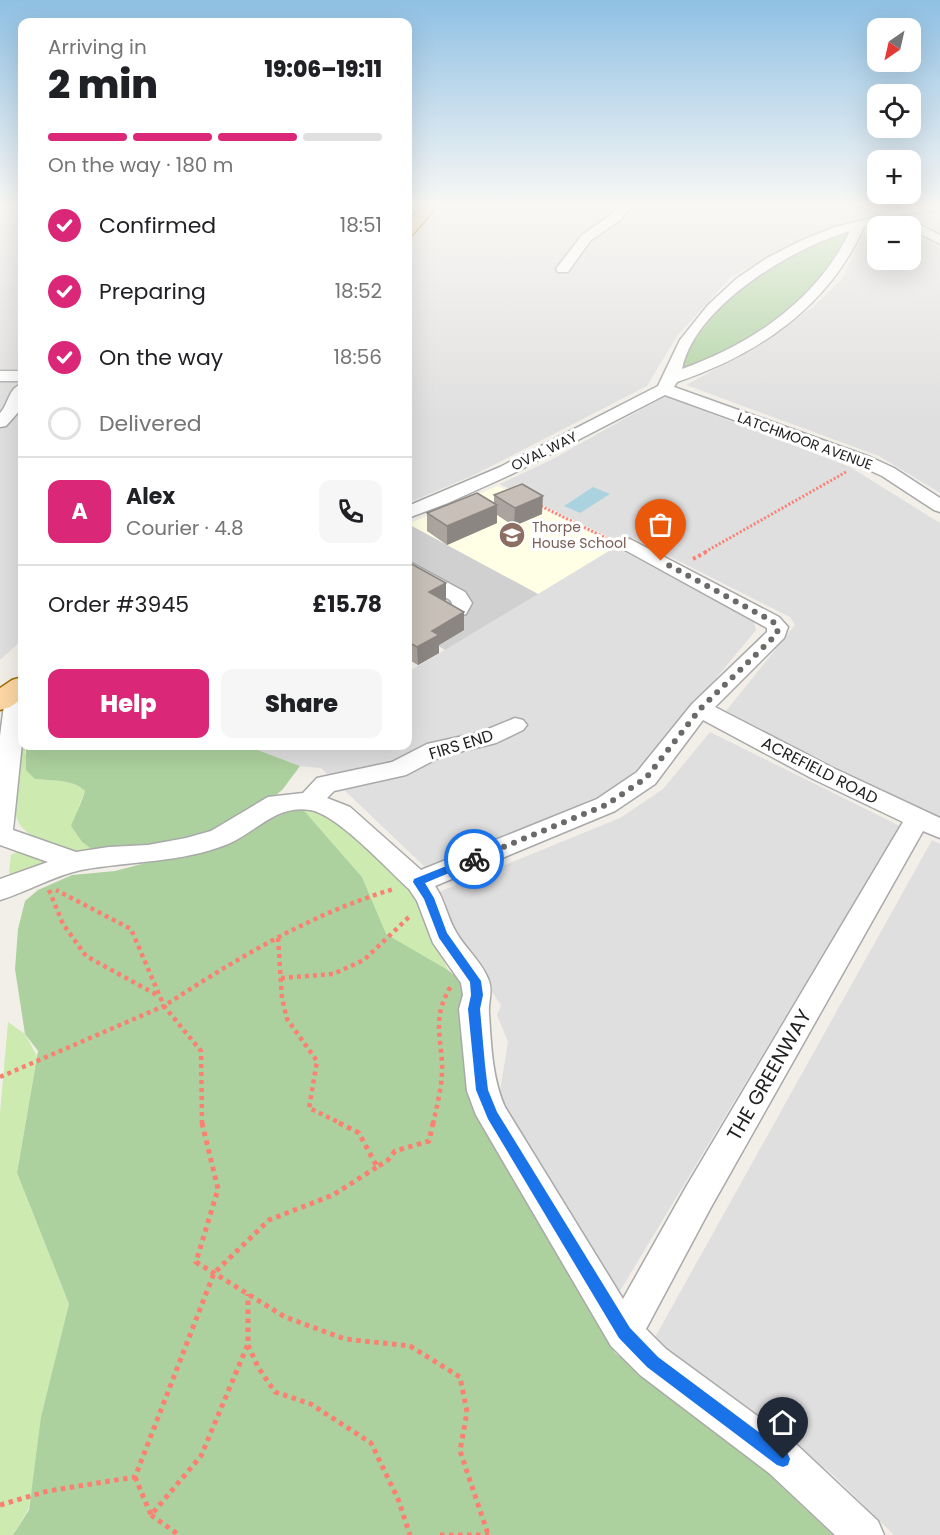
<!DOCTYPE html>
<html lang="en">
<head>
<meta charset="utf-8">
<style>
  :root { --surface:#fff; --page:#f6f6f6; --text:#202124; --muted:#757577; --line:#e0e0e0; --accent:#db2777 }
  body { margin:0; font-family:Poppins,sans-serif; background:var(--page); color:var(--text); height:100vh; display:flex; flex-direction:column; font-size:22px; white-space:nowrap }
  * { box-sizing:border-box; margin:0 }
  p { font-size:20px; color:var(--muted) }
  .icon { flex:none; width:33px; height:33px; fill:none; stroke:currentColor; stroke-width:2; stroke-linecap:round; stroke-linejoin:round }
  .map { position:relative; flex:1; overflow:hidden }
  .side { position:absolute; left:18px; top:18px; width:394px; height:732px; display:flex; flex-direction:column; background:var(--surface); border-radius:12px; box-shadow:0 6px 24px #0002 }
  .side>* { flex:none }
  .needle { width:39px; rotate:214deg }
  .controls { position:absolute; left:867px; top:18px; display:grid; gap:12px }
  .controls a { display:grid; place-items:center; width:54px; height:54px; border-radius:12px; background:var(--surface); box-shadow:0 6px 24px #0002; font-size:30px }
  .pin { position:absolute; display:grid; place-items:center; width:51px; height:51px; color:#fff; margin:-62px -26px; border-radius:50% 50% 50% 0; rotate:-45deg; box-shadow:0 0 6px #0007 }
  .pin .icon { rotate:45deg }
  .courier { position:absolute; display:grid; place-items:center; width:60px; height:60px; margin:-30px; border:4px solid #1a73e8; border-radius:50%; background:#fff; color:#222; box-shadow:0 2px 8px #0007 }
  .summary em { font-style:normal; font-weight:800 }
  .summary div { display:flex; flex-direction:column-reverse }
  .summary { display:flex; align-items:center; justify-content:space-between; height:102px; padding:0 30px }
  h1 { font-size:39px; font-weight:800; line-height:45px }
  .bar { display:grid; grid-template-columns:repeat(4,1fr); gap:9px 6px; align-content:center; height:72px; padding:0 30px }
  .bar i { height:8px; border-radius:4px; background:var(--line) }
  .bar .current { background:var(--accent) }
  .bar p { grid-column:span 4 }
  .line { display:flex; align-items:center; gap:15px; padding:0 30px; border-top:2px solid var(--line) }
  .line div { flex:1 }
  .round { display:grid; place-items:center; flex:none; width:63px; height:63px; border-radius:12px; background:var(--page) }
  ol { padding:0 30px; list-style:none }
  li { display:flex; align-items:center; gap:18px; height:66px }
  li p { margin-inline-start:auto }
  li .icon { padding:6px; border-radius:50%; background:var(--accent); color:#fff; stroke-width:4 }
  li:last-child { color:var(--muted) }
  li i { width:33px; height:33px; border:3px solid var(--line); border-radius:50% }
  .cta { display:flex; gap:12px; margin-top:auto; padding:12px 30px }
  .cta a { flex:1; height:69px; border-radius:12px; background:var(--accent); color:#fff; font-size:24px; font-weight:800; line-height:69px; text-align:center }
  .cta a+a { background:var(--page); color:var(--text) }
  .map>svg:first-child { display:block }
</style>
</head>
<body>
<div class="map">
<svg width="940" height="1535" viewBox="0 0 940 1535">
  <rect width="100%" height="100%" fill="#f2efe9"/>
  <g fill="#e0dfdf">
    <rect x="0" y="203" width="22" height="166"/>
    <polygon points="439,203 846,203 866,208 871,212 800,240 731,277 677,336 647,386 474,475 408,503 408,239"/>
    <polygon points="940,209 940,232 904,214"/>
    <polygon points="894,223 900,226 878,226 878,260 910,260 911,232 940,248 940,493 879,456 686,385 760,345 813,307 842,279 863,234 880,224"/>
    <polygon points="0,381 22,381 22,640 0,660"/>
    <polygon points="665,396 850,467 940,523 940,818 805,758 726,711 795,625 790,617 633,538 621,543 500,484 551,460"/>
    <polygon points="615,547 754,622 756,630 669,735 622,786 427,869 321,768 300,766 255,749 257,746 408,746 408,672"/>
    <polygon points="710,732 900,826 617,1296 495,1122 508,1042 497,1015 501,1005 460,946 434,894 620,818 663,789"/>
    <polygon points="932,840 940,844 940,1535 894,1535 831,1473 664,1359 653,1341"/>
  </g>
  <polygon fill="#ffffe5" points="498,486 617,546 538,594 408,524"/>
  <polygon fill="#d0d0d0" points="408,524 538,594 445,650 408,627"/>
  <g fill="#cdebb0">
    <path d="M23 746H26L25 753 35 779C51 781 73 779 85 791L79 806V814L71 826 82 842 97 853C74 852 22 843 16 816 13 800 21 763 23 746Z"/>
    <polygon points="300,806 332,814 358,831 414,895 448,970 385,934 362,877"/>
    <polygon points="20,850 47,859 47,864 11,876 9,872 11,855"/>
    <polygon points="8,1022 25,1034 37,1056 17,1173 69,1304 28,1510 13,1535 0,1535 0,1113"/>
  </g>
  <g fill="#add19e">
    <path d="M846 232 850 233C839 252 828 271 814 287 798 305 704 372 682 367L681 364C718 294 773 258 846 232Z"/>
    <path d="M26 746H257L255 749 300 766 283 789 273 798 205 834 183 842 97 853 82 842 71 826C76 814 81 804 85 791 73 779 51 781 35 779L26 770Z"/>
    <polygon points="300,806 362,877 386,934 448,970 477,995 476,1114 615,1353 761,1467 833,1535 13,1535 29,1510 41,1417 69,1304 17,1173 38,1051 25,1034 15,969 18,929 25,901 38,890 72,875 115,871 221,843"/>
  </g>
  <polygon fill="#aad3df" points="593,487 610,494 580,513 564,506"/>
  <g fill="none" stroke-linecap="round" stroke-linejoin="round">
    <defs>
      <g id="minor">
        <polygon points="622,203 634,203 620,220 590,241 568,272 558,272 556,269 582,235 612,214"/>
        <path d="M853 203H870L890 209 940 203V209L901 215 940 235V244L910 229V226H905L892 219 864 227C828 307 759 354 677 382L674 387 870 457 894 468 940 498V512L934 510 882 476 858 465 665 395 512 474 448 503 408 518V506L500 467 658 386 680 340 708 305 736 279 767 258 800 241 835 227 882 215ZM850 231C817 300 752 344 682 369 695 306 792 248 850 231Z"/>
        <rect x="0" y="371" width="22" height="10"/>
        <path d="M22 384V408L6 426 0 427V413C9 404 8 388 22 384Z"/>
        <path d="M630 539 779 617 788 627 784 638 715 707 831 767 940 818V838L923 831 710 1209 646 1329 666 1349 797 1445 878 1521 884 1535H835L769 1473 640 1375 611 1346 476 1115 467 1091 459 1009 463 995 461 983 433 943 417 901 409 889C387 869 337 814 310 810 277 804 256 832 228 844 181 863 130 861 81 870 53 876 27 892 0 900V879L48 862 0 845V736L6 690 9 685 22 684V743L13 830 76 852 109 847 148 845 186 838 211 831 268 797 303 793 317 778 392 762 427 744 481 732 515 718 523 720 527 725 523 730 496 743 442 756 406 775 334 791 327 798 350 807 421 870 597 799 637 772 692 704 767 632V628L623 549 620 545 623 541ZM703 720 813 779 903 822 686 1187 623 1299 505 1107C492 1078 491 1044 489 1013 488 1002 493 992 489 981 483 963 465 948 456 932 447 917 445 900 435 886L615 811 655 784Z"/>
        <polygon points="408,561 465,592 472,603 466,614 459,616 452,614 449,610 452,603 450,600 408,575"/>
      </g>
      <g id="major">
        <polygon points="425,203 440,203 413,234 408,236 408,222"/>
        <polygon points="22,677 22,699 10,707 0,710 0,688 12,680"/>
      </g>
    </defs>
    <use href="#minor" stroke="#a9a9a9" stroke-width="3"/>
    <use href="#major" stroke="#a06b00" stroke-width="3"/>
    <g stroke="#fa8072" stroke-width="3" stroke-dasharray="2 2" stroke-linecap="butt">
      <polyline points="541,506 612,541"/>
      <polyline points="705,552 846,472"/>
    </g>
    <polyline stroke="#fa8072" stroke-width="4" stroke-dasharray="3 3" stroke-linecap="butt" points="693,559 708,551"/>
    <g stroke="#fa8072" stroke-width="4.5" stroke-dasharray="4 4" stroke-linecap="butt">
      <polyline points="49,890 63,924 86,956 157,995"/>
      <polyline points="278,938 282,998 287,1019 317,1061 309,1108 342,1124"/>
      <polyline points="281,978 333,974 364,960 411,915"/>
      <polyline points="0,1077 164,1006 131,929 56,890"/>
      <path d="M202 1124 201 1051 164 1006C236 959 312 913 394 889"/>
      <path d="M433 1124C437 1105 443 1084 442 1063 440 1032 433 1016 451 986"/>
    </g>
    <g stroke="#fa8072" stroke-width="5" stroke-dasharray="4.5 4.5" stroke-linecap="butt">
      <polyline points="202,1123 218,1189 196,1262 285,1317 345,1339 410,1346 460,1377 467,1412 460,1451 488,1534"/>
      <polyline points="339,1123 359,1133 377,1167 388,1160 395,1151 429,1141 433,1123"/>
      <polyline points="248,1345 258,1367 275,1392 311,1404 371,1443 398,1499 410,1535"/>
      <polyline points="135,1477 151,1515 201,1456 248,1344 248,1294"/>
      <polyline points="0,1505 48,1491 135,1477 214,1273 269,1220 333,1195 377,1167"/>
      <polyline points="151,1515 179,1535"/>
      <polyline points="440,1535 489,1535"/>
    </g>
    <use href="#minor" fill="#fff" fill-rule="evenodd"/>
    <use href="#major" fill="#fcd6a4" fill-rule="evenodd"/>
  </g>
  <g fill="#aba49e">
    <polygon points="494,495 542,514 514,526 497,515 497,523 447,545 427,531 427,513 494,503"/>
    <polygon points="408,562 446,583 446,600 445,601 464,612 464,630 439,645 439,653 418,665 409,660 408,660"/>
  </g>
  <g fill="#8b8681">
    <polygon points="543,496 542,514 514,526 515,508"/>
    <polygon points="497,505 497,523 447,545 447,526"/>
    <polygon points="446,583 446,600 430,610 429,592"/>
    <polygon points="464,612 464,630 439,645 439,653 418,665 417,647 432,631"/>
    <polygon points="408,642 409,660 408,660"/>
  </g>
  <g fill="#c7bfb8" stroke="#8b8681" stroke-width="1.5">
    <polygon points="522,484 543,496 515,508 494,495"/>
    <polygon points="477,493 497,505 447,526 427,513"/>
    <polygon points="408,562 446,583 429,592 464,612 432,631 439,635 417,647 408,642"/>
  </g>
  <linearGradient id="sky" x2="0" y2="1"><stop stop-color="#8fc0e4"/><stop offset="0.49" stop-color="#f9f8f5"/><stop offset="1" stop-color="#f9f8f5" stop-opacity="0"/></linearGradient>
  <rect width="940" height="418" fill="url(#sky)"/>
  <polygon fill="#1a73e8" points="474,855 478,856 478,861 425,883 434,898 447,933 481,981 483,995 480,1009 485,1065 488,1090 497,1112 630,1328 658,1357 788,1454 790,1459 788,1465 783,1467 777,1465 647,1367 619,1338 488,1119 476,1090 468,1009 471,995 470,982 439,938 424,899 413,882 414,879"/>
  <g fill="none" stroke-linecap="round" stroke-linejoin="round">
    <polyline stroke="#6b6a68" stroke-width="6" stroke-dasharray="0 10.8" points="474,859 606,805 646,778 700,709 777,634 778,627 772,621 661,561"/>
  </g>
  <defs>
    <symbol id="school-disc" viewBox="-11 -11 22 22"><circle r="9.5" fill="#8d6e63" stroke="#fff"/><path d="M0-5L7-2L0 1L-7-2ZM-4 1L0 2.5L4 1V4Q0 6-4 4Z" fill="#fff"/></symbol>
  </defs>
  <g fill-rule="evenodd">
    <use href="#school-disc" x="497" y="520" width="30" height="30"/>
  </g>
  <g text-anchor="middle" stroke-width="6" stroke-linejoin="round" paint-order="stroke">
    <g font-size="14" fill="#222" stroke="#fff">
      <text transform="translate(805 441) rotate(20)" y="5">LATCHMOOR AVENUE</text>
      <text transform="translate(544 451) rotate(-26)" y="5">OVAL WAY</text>
    </g>
    <g font-size="14" fill="#785e54" stroke="#fff" text-anchor="start">
      <text x="532" y="532">Thorpe<tspan x="532" dy="16">House School</tspan></text>
    </g>
    <g font-size="16" fill="#222" stroke="#fff">
      <text transform="translate(461 744) rotate(-17)" y="6">FIRS END</text>
      <text transform="translate(820 770) rotate(27)" y="6">ACREFIELD ROAD</text>
    </g>
    <g font-size="20" fill="#222" stroke="#fff">
      <text transform="translate(769 1075) rotate(-60)" y="7">THE GREENWAY</text>
    </g>
  </g>
</svg>
<div class="controls">
<a><svg class="needle" viewBox="-14 -14 28 28"><path d="M0-13l5 13h-10z" fill="#e53935"/><path d="M0 13l5-13h-10z" fill="#757577"/></svg></a>
<a><svg class="icon" aria-label="locate" viewBox="0 0 24 24"><circle cx="12" cy="12" r="6"/><path d="M12 2v4M12 18v4M2 12h4M18 12h4"/></svg></a>
<a>+</a>
<a>−</a>
</div>
<div class="pin" style="left:661px;top:561px;background:#ea580c"><svg class="icon" aria-label="bag" viewBox="0 0 24 24"><path d="M5 8h14l-1 12H6zM9 8a3 3 0 0 1 6 0"/></svg></div>
<div class="pin" style="left:783px;top:1459px;background:#1f2937"><svg class="icon" aria-label="home" viewBox="0 0 24 24"><path d="M3 11l9-7 9 7M6 9v11h12V9"/></svg></div>
<div class="courier" style="left:474px;top:859px"><svg class="icon" aria-label="bike" viewBox="0 0 24 24"><circle cx="6" cy="16" r="4"/><circle cx="18" cy="16" r="4"/><path d="M6 16l4-8h5l3 8M10 8l3 8H6M13 5h3"/></svg></div>
<section class="side">
<div class="summary"><div><h1>2 min</h1><p>Arriving in</p></div><em>19:06–19:11</em></div>
<div class="bar"><i class="current"></i><i class="current"></i><i class="current"></i><i></i><p>On the way · 180 m</p></div>
<ol>
<li><svg class="icon" aria-label="check" viewBox="0 0 24 24"><path d="M5 12l5 5 9-10"/></svg>Confirmed<p>18:51</p></li>
<li><svg class="icon" aria-label="check" viewBox="0 0 24 24"><path d="M5 12l5 5 9-10"/></svg>Preparing<p>18:52</p></li>
<li><svg class="icon" aria-label="check" viewBox="0 0 24 24"><path d="M5 12l5 5 9-10"/></svg>On the way<p>18:56</p></li>
<li><i></i>Delivered</li>
</ol>
<div class="line" style="height:108px"><b class="round" style="background:var(--accent);color:#fff">A</b><div><b>Alex</b><p>Courier · 4.8</p></div><a class="round"><svg class="icon" aria-label="phone" viewBox="0 0 24 24"><path d="M5 4h4l2 5-3 2q2 4 5 5l2-3 5 2v4C11 20 4 13 5 4z"/></svg></a></div>
<div class="line" style="height:78px"><div>Order #3945</div><b>£15.78</b></div>
<div class="cta"><a>Help</a><a>Share</a></div>
</section>
</div>
</body>
</html>
